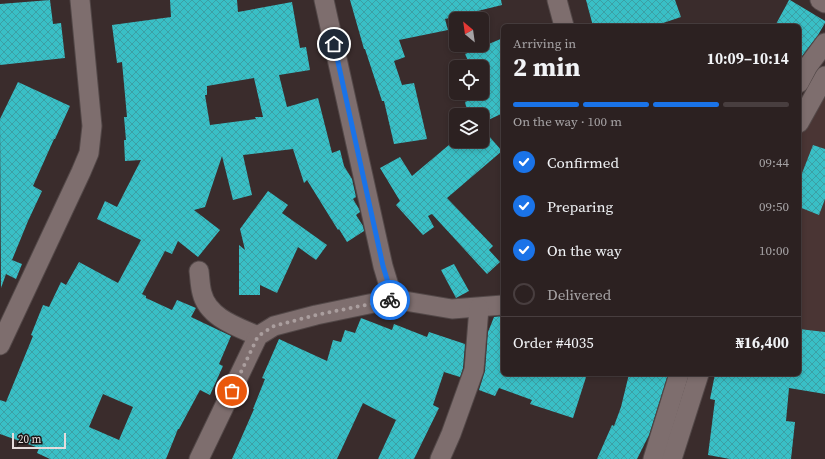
<!DOCTYPE html>
<html lang="en">
<head>
<meta charset="utf-8">
<style>
  :root { --surface:#2c2121; --page:#382e2e; --text:#f1f3f6; --muted:#a6a3a5; --line:#483e3f; --accent:#1a73e8 }
  body { margin:0; font-family:"Source Serif 4",serif; background:var(--page); color:var(--text); height:100vh; display:flex; flex-direction:column; font-size:15px; white-space:nowrap }
  * { box-sizing:border-box; margin:0 }
  p { font-size:13px; color:var(--muted) }
  .icon { flex:none; width:22px; height:22px; fill:none; stroke:currentColor; stroke-width:2; stroke-linecap:round; stroke-linejoin:round }
  .map { position:relative; flex:1; overflow:hidden }
  .panel { position:absolute; left:501px; top:24px; width:300px; height:352px; display:flex; flex-direction:column; background:var(--surface); border-radius:6px; box-shadow:0 2px 6px #0003,0 0 0 1px var(--line) }
  .panel>* { flex:none }
  .needle { width:26px; rotate:331deg }
  .fabs { position:absolute; left:449px; top:12px; display:grid; gap:8px }
  .fabs a { display:grid; place-items:center; width:40px; height:40px; border-radius:6px; background:var(--surface); box-shadow:0 2px 6px #0003,0 0 0 1px var(--line); font-size:20px }
  .scale { position:absolute; left:12px; bottom:10px; width:54px; box-sizing:border-box; padding-left:4px; border:2px solid #e6dcdc; border-top:0; font-size:11px; line-height:14px; white-space:nowrap; color:#e6dcdc; -webkit-text-stroke:3px #1c1616; paint-order:stroke }
  .pin { position:absolute; display:grid; place-items:center; width:34px; height:34px; color:#fff; margin:-17px; border:2px solid #fff; border-radius:50%; box-shadow:0 1px 4px #0007 }
  .courier { position:absolute; display:grid; place-items:center; width:40px; height:40px; margin:-20px; border:3px solid #1a73e8; border-radius:50%; background:#fff; color:#222; box-shadow:0 1px 5px #0007 }
  .headline em { font-style:normal; font-weight:700 }
  .headline div { display:flex; flex-direction:column-reverse }
  .headline { display:flex; align-items:center; justify-content:space-between; height:68px; padding:0 12px }
  h1 { font-size:26px; font-weight:700; line-height:30px }
  .bar { display:grid; grid-template-columns:repeat(4,1fr); gap:6px 4px; align-content:center; height:48px; padding:0 12px }
  .bar i { height:5px; border-radius:3px; background:var(--line) }
  .bar .active { background:var(--accent) }
  .bar p { grid-column:span 4 }
  .line { display:flex; align-items:center; gap:10px; padding:0 12px; border-top:1px solid var(--line) }
  .line div { flex:1 }
  ol { padding:0 12px; list-style:none }
  li { display:flex; align-items:center; gap:12px; height:44px }
  li p { margin-inline-start:auto }
  li .icon { padding:4px; border-radius:50%; background:var(--accent); color:#fff; stroke-width:4 }
  li:last-child { color:var(--muted) }
  li i { width:22px; height:22px; border:2px solid var(--line); border-radius:50% }
  .map>svg:first-child { display:block }
</style>
</head>
<body>
<div class="map">
<svg width="825" height="459" viewBox="0 0 825 459">
  <defs>
    <pattern id="building-cross-hatch" width="8" height="8" patternUnits="userSpaceOnUse"><rect width="8" height="8" fill="#39bfc6"/><path d="M0 0l8 8M0 8l8-8" fill="none" stroke="#3ca0a5"/></pattern>
  </defs>
  <rect width="100%" height="100%" fill="#3a2c2c"/>
  <polygon fill="#4a3534" points="825,88 825,358 799,355 799,136 814,104"/>
  <g fill="url(#building-cross-hatch)" fill-rule="evenodd">
    <polygon points="50,0 53,24 61,23 65,58 0,65 0,4"/>
    <path d="M170 0H237L238 12 292 2 300 48 306 47 310 70 279 75 287 107 318 98 332 153 340 150 344 166 352 179 356 197 353 199 359 209 360 212 356 215 363 226 364 231 347 242 339 229 338 230 307 180 304 183 293 149 243 155 252 195 233 200 222 156 205 207 194 210 220 230 198 257 178 241 172 254 165 251 142 294 146 296V298L172 310 177 300 196 308 191 317 231 336 219 364 223 366 210 395 200 390 179 429H178L166 459H50L37 453 39 448 0 434V400L6 402 33 336 31 335 43 305 49 307 61 282 66 285 79 262 118 283 141 240 97 219 105 201 117 207 141 160 125 161 124 140H126L124 117H127L122 62 117 63 112 25 171 17ZM254 78 263 117H255L256 119 210 125 205 95H207V86ZM103 394 133 407 119 440 89 427Z"/>
    <polygon points="350,0 501,0 502,5 445,19 448,30 399,40 405,57 394,61 402,85 414,83 427,139 394,144 384,101 382,101 365,49 364,49"/>
    <polygon points="586,0 675,0 681,17 654,26 593,26"/>
    <polygon points="789,0 790,0 825,21 825,23 818,35 799,60 799,26 775,26"/>
    <polygon points="503,38 503,113 482,123 482,115 468,115 465,102 482,94 482,67 471,67 465,54"/>
    <polygon points="18,82 70,106 55,139 54,139 33,186 42,191 28,221 12,260 22,264 16,279 6,274 1,288 0,119"/>
    <polygon points="482,128 502,151 447,198 493,246 489,250 500,262 487,274 432,214 428,216 434,227 423,235 396,205 400,201 380,168 400,157 412,176 456,139 456,141 482,141"/>
    <polygon points="813,145 825,149 825,199 819,215 799,207 799,181"/>
    <polygon points="268,191 288,205 282,213 327,245 316,260 298,247 277,293 260,285 260,295 239,295 239,245 245,250 240,229"/>
    <polygon points="454,264 469,291 456,298 441,270"/>
    <polygon points="503,316 503,374 587,374 573,418 530,404 532,400 499,388 495,396 479,390 485,371 488,332 494,317"/>
    <polygon points="361,318 392,330 394,324 427,337 429,332 465,344 463,368 460,377 444,372 433,405 439,408 414,459 378,459 396,420 363,403 337,459 232,459 254,409 253,409 265,379 262,378 279,339 327,361 333,340 341,342 345,330 355,333"/>
    <polygon points="799,329 825,332 825,394 789,388 786,421 795,422 791,459 730,459 708,455 715,400 710,399 715,374 799,374"/>
    <polygon points="629,374 668,374 649,435 637,459 597,459 612,425 614,426 621,407"/>
  </g>
  <g fill="none" stroke-linecap="round" stroke-linejoin="round">
    <defs>
      <g id="minor">
        <polyline points="324,0 383,266 393,299"/>
        <polyline points="557,0 564,26"/>
        <polyline points="820,0 825,3"/>
        <polyline points="799,83 808,66 825,43"/>
        <polyline points="799,123 825,76"/>
        <path d="M199 271C200 279 200 286 202 293 208 318 238 327 258 336"/>
        <polyline points="0,345 81,172 89,153 92,126 80,0"/>
        <polyline points="199,459 258,336 274,326 316,315 393,299 452,309 503,305"/>
        <polyline points="440,459 451,434 474,370 479,308"/>
        <polyline points="653,459 679,374"/>
        <polyline points="672,459 699,374"/>
      </g>
    </defs>
    <use href="#minor" stroke="#534848" stroke-width="21"/>
    <use href="#minor" stroke="#7e6e6e" stroke-width="19"/>
  </g>
  <g fill="none" stroke-linecap="round" stroke-linejoin="round">
    <polyline stroke="#aa9e9e" stroke-width="4" stroke-dasharray="0 7.2" points="232,391 258,336 274,326 316,315 390,300"/>
    <polyline stroke="#1a73e8" stroke-width="5" points="334,44 383,266 393,299 390,300"/>
  </g>
</svg>
<div class="fabs">
<a><svg class="needle" viewBox="-14 -14 28 28"><path d="M0-13l5 13h-10z" fill="#e53935"/><path d="M0 13l5-13h-10z" fill="#a6a3a5"/></svg></a>
<a><svg class="icon" aria-label="locate" viewBox="0 0 24 24"><circle cx="12" cy="12" r="6"/><path d="M12 2v4M12 18v4M2 12h4M18 12h4"/></svg></a>
<a><svg class="icon" aria-label="layers" viewBox="0 0 24 24"><path d="M12 4l9 5-9 5-9-5zM3 14l9 5 9-5"/></svg></a>
</div>
<div class="scale">20 m</div>
<div class="pin" style="left:232px;top:391px;background:#ea580c"><svg class="icon" aria-label="bag" viewBox="0 0 24 24"><path d="M5 8h14l-1 12H6zM9 8a3 3 0 0 1 6 0"/></svg></div>
<div class="pin" style="left:334px;top:44px;background:#1f2937"><svg class="icon" aria-label="home" viewBox="0 0 24 24"><path d="M3 11l9-7 9 7M6 9v11h12V9"/></svg></div>
<div class="courier" style="left:390px;top:300px"><svg class="icon" aria-label="bike" viewBox="0 0 24 24"><circle cx="6" cy="16" r="4"/><circle cx="18" cy="16" r="4"/><path d="M6 16l4-8h5l3 8M10 8l3 8H6M13 5h3"/></svg></div>
<section class="panel">
<div class="headline"><div><h1>2 min</h1><p>Arriving in</p></div><em>10:09–10:14</em></div>
<div class="bar"><i class="active"></i><i class="active"></i><i class="active"></i><i></i><p>On the way · 100 m</p></div>
<ol>
<li><svg class="icon" aria-label="check" viewBox="0 0 24 24"><path d="M5 12l5 5 9-10"/></svg>Confirmed<p>09:44</p></li>
<li><svg class="icon" aria-label="check" viewBox="0 0 24 24"><path d="M5 12l5 5 9-10"/></svg>Preparing<p>09:50</p></li>
<li><svg class="icon" aria-label="check" viewBox="0 0 24 24"><path d="M5 12l5 5 9-10"/></svg>On the way<p>10:00</p></li>
<li><i></i>Delivered</li>
</ol>
<div class="line" style="height:52px"><div>Order #4035</div><b>₦16,400</b></div>
</section>
</div>
</body>
</html>
